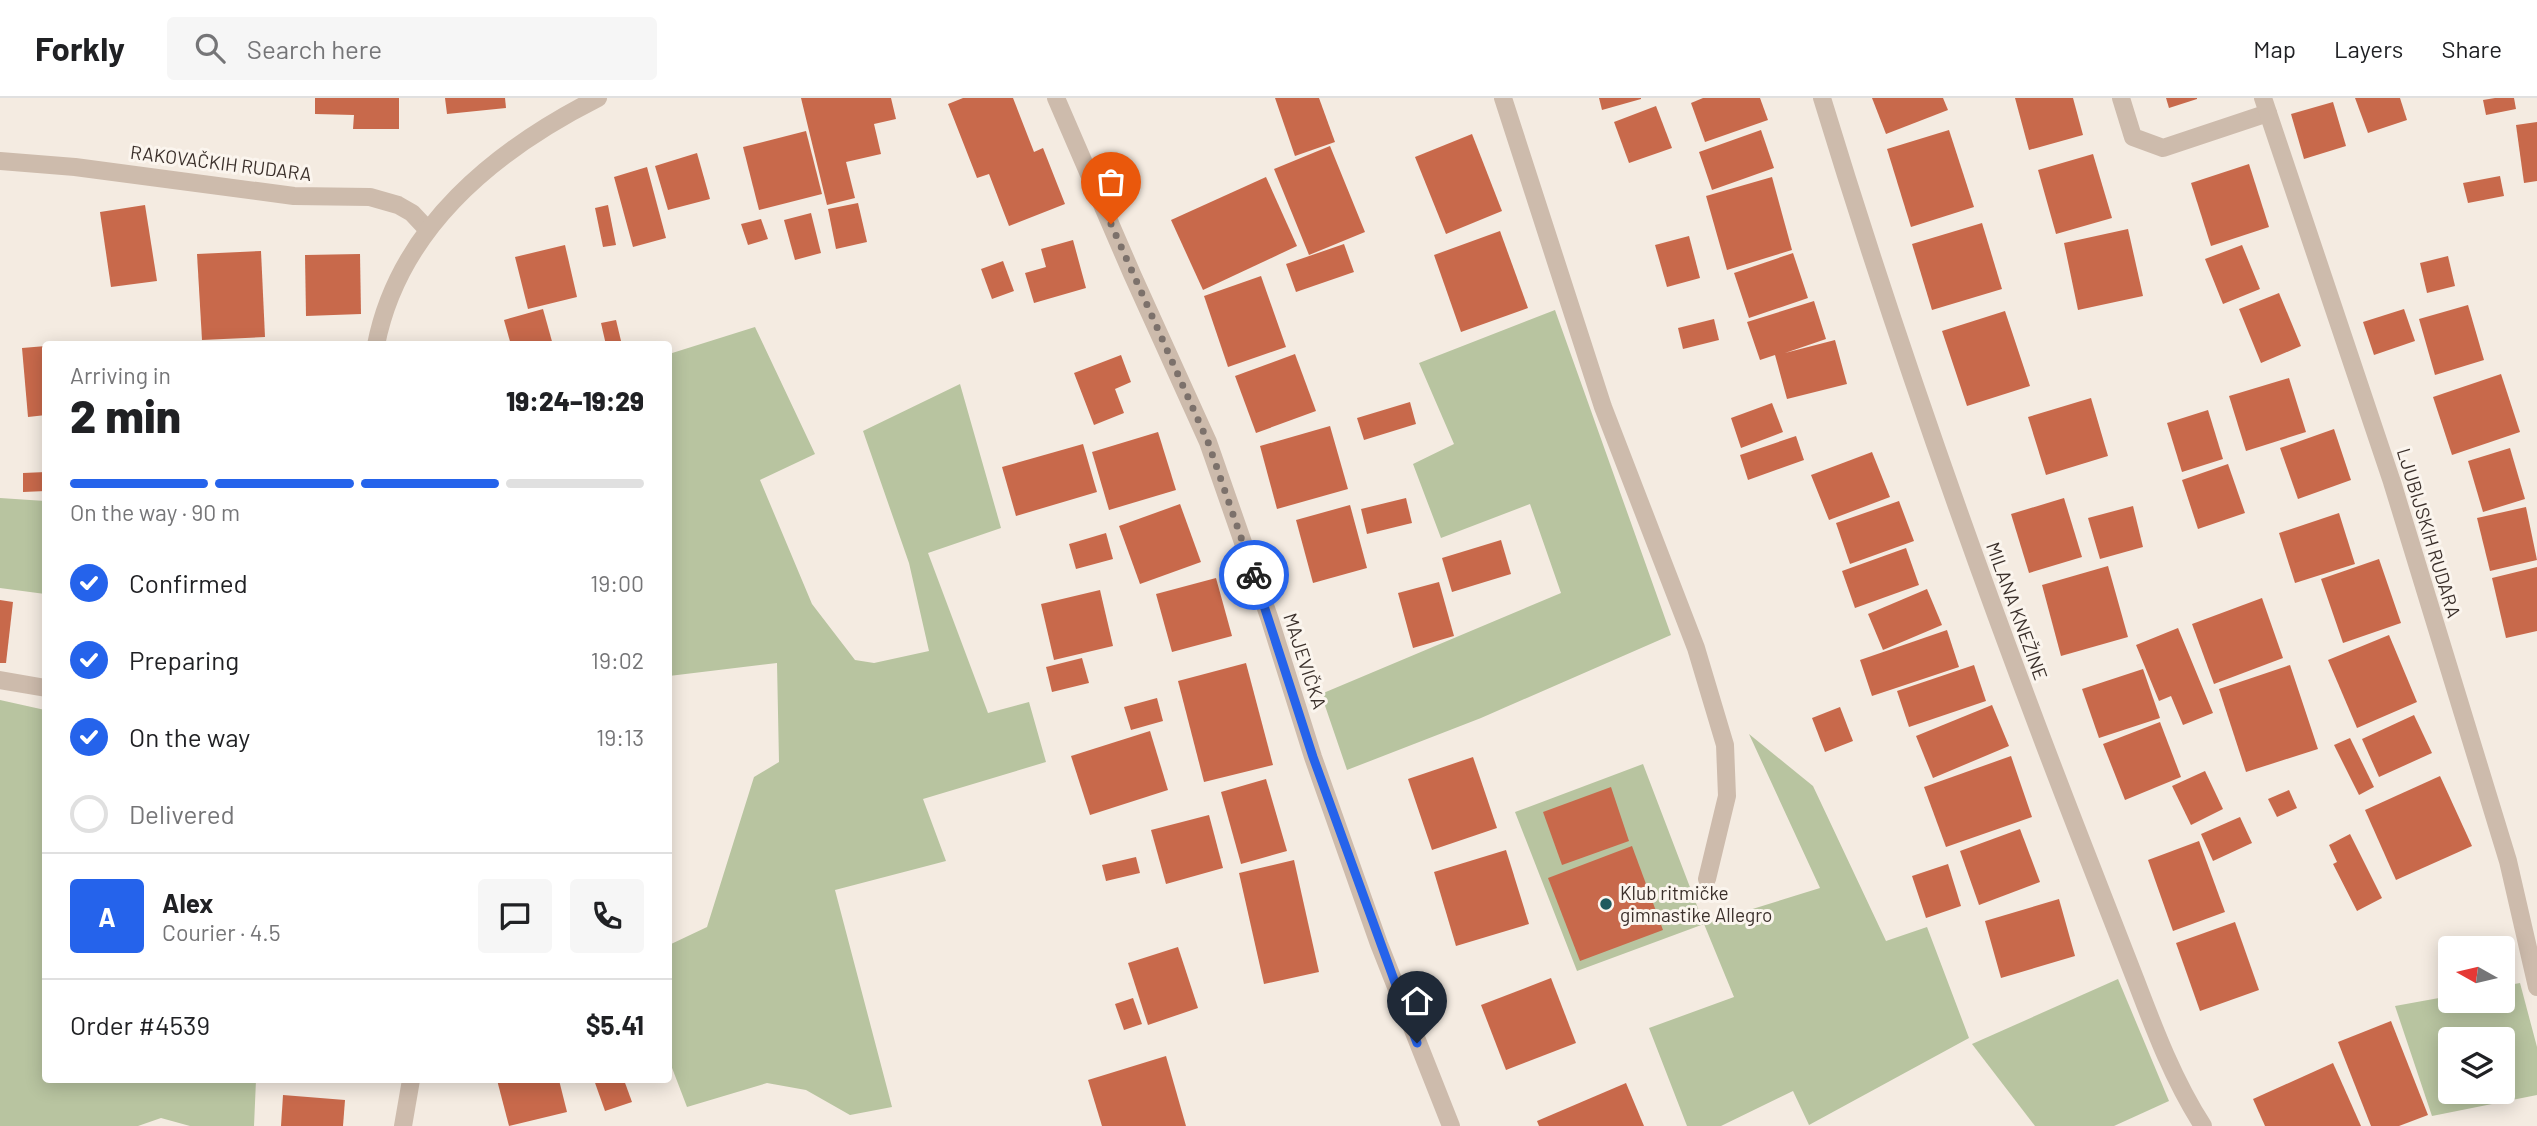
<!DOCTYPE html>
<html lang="en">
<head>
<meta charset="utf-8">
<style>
  :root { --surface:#fff; --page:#f6f6f6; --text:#202124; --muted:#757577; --line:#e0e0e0; --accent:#2563eb }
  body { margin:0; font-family:Barlow,sans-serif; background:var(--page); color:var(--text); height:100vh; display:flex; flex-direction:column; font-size:26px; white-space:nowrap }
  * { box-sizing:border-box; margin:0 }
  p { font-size:23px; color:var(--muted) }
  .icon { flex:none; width:38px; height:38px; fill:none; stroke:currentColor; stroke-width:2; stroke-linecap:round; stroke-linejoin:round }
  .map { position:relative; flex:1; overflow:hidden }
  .panel { position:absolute; left:42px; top:243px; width:630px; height:742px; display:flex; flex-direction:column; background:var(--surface); border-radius:7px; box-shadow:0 4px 18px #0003 }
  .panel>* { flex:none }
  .needle { width:46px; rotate:278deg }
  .buttons { position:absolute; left:2438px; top:838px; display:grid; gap:14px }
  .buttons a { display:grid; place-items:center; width:77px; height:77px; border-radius:7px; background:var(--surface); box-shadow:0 4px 18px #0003; font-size:35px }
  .pin { position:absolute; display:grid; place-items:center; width:60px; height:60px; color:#fff; margin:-72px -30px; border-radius:50% 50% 50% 0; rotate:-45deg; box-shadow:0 0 7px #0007 }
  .pin .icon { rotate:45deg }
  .courier { position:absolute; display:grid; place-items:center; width:70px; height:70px; margin:-35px; border:5px solid #2563eb; border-radius:50%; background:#fff; color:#222; box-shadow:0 2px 9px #0007 }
  .head em { font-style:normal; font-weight:800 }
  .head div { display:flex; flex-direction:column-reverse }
  .head { display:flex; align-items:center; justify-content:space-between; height:119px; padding:0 28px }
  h1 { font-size:46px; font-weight:800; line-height:52px }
  .bar { display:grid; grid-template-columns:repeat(4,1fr); gap:10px 7px; align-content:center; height:84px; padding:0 28px }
  .bar i { height:9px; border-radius:5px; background:var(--line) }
  .bar .on { background:var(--accent) }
  .bar p { grid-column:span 4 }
  .line { display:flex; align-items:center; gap:18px; padding:0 28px; border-top:2px solid var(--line) }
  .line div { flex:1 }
  .round { display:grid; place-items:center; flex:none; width:74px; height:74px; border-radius:7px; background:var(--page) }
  ol { padding:0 28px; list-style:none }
  li { display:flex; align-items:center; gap:21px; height:77px }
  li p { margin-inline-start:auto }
  li .icon { padding:7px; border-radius:50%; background:var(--accent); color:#fff; stroke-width:4 }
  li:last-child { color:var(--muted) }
  li i { width:38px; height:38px; border:4px solid var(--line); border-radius:50% }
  header { display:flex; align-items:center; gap:42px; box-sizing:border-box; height:98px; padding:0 35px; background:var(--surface); border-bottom:2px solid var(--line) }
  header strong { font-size:33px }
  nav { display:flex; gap:38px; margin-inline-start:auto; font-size:24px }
  .search { width:490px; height:63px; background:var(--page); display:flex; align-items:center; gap:18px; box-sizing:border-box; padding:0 24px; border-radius:7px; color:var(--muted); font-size:26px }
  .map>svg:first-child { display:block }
</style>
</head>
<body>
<header>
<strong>Forkly</strong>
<div class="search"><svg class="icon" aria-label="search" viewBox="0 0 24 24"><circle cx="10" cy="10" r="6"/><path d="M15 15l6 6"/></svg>Search here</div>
<nav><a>Map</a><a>Layers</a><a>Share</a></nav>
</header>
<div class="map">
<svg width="2537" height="1028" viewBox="0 0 2537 1028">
  <rect width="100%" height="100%" fill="#f4ebe1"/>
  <g fill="#b8c4a0" fill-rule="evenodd">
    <polygon points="1555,212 1671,537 1481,620 1347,672 1321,596 1561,495 1530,406 1441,440 1413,366 1454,346 1419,265"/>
    <polygon points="755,229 815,356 760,382 812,506 855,562 874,565 929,553 909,465 863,333 960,286 1001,430 928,455 988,615 1029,604 1046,664 923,701 946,763 835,792 892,1009 850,1017 806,992 767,985 687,1009 669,962 669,847 707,829 754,679 779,664 777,565 669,578 669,256"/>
    <polygon points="0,400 45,403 45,496 0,490"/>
    <polygon points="0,602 45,612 46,982 256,982 254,1028 190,1028 161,1020 138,1028 0,1028"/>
    <polygon points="1749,636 1813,688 1886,843 1927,829 1969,940 1809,1027 1793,993 1721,1028 1687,1028 1649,930 1734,899 1704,826 1577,873 1515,714 1643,666 1704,826 1820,790"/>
    <polygon points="2118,881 2169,1003 2114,1028 2035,1028 1972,946"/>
    <path d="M2520 885 2537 949V997L2432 1018 2395 908 2450 898V903H2502L2503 888ZM2450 942H2502V994H2450Z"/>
  </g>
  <g fill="#c8694b">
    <polygon points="315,0 399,0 399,31 353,31 354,17 315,16"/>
    <polygon points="445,0 505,0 506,10 447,16"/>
    <polygon points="801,0 891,0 896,21 874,26 881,56 846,64 855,100 827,107"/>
    <polygon points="963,0 1013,0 1034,54 1043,50 1065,106 1009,128 989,76 977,80 948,6"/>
    <polygon points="1275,0 1319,0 1335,44 1295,58"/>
    <polygon points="1599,0 1641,0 1641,1 1602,12"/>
    <polygon points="1703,0 1760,0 1768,22 1705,44 1691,5"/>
    <polygon points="1872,0 1943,0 1948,12 1886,36"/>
    <polygon points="2015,0 2073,0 2083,37 2029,52"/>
    <polygon points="2166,0 2197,0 2197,1 2169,10"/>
    <polygon points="2355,0 2400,0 2407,22 2368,35"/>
    <polygon points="2495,0 2514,0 2516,11 2486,17 2483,2"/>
    <polygon points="2333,4 2346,48 2304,61 2291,16"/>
    <polygon points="1656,8 1672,50 1629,65 1614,24"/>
    <polygon points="2537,24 2537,83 2524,85 2516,27"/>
    <polygon points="1761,32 1774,70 1712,92 1699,54"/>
    <polygon points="1949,32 1974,109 1911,129 1887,51"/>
    <polygon points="806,33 822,96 759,112 743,49"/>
    <polygon points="1472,36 1502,113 1446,136 1415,59"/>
    <polygon points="1330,48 1365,134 1309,157 1274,71"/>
    <polygon points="697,55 710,101 668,112 655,68"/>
    <polygon points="2093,56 2112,120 2056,136 2038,72"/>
    <polygon points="2249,66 2269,129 2211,148 2191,85"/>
    <polygon points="647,69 666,140 633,149 614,79"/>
    <polygon points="2500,78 2504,98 2468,105 2463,85"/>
    <polygon points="1266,79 1297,148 1203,192 1171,122"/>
    <polygon points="1772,79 1792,152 1727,172 1706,98"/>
    <polygon points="858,105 867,144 836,151 828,111"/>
    <polygon points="145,107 157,183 111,189 100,114"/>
    <polygon points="608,107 616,147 603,149 595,110"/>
    <polygon points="811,115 821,155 795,162 784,122"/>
    <polygon points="761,121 768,141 748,147 741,126"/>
    <polygon points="1982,125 2002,191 1932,212 1912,146"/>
    <polygon points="2128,131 2143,198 2078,212 2064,145"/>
    <polygon points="1500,133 1528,210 1461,234 1434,157"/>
    <polygon points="1689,138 1700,180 1667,189 1655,147"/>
    <polygon points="1073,142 1086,190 1034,205 1025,175 1046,169 1041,151"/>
    <polygon points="1344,146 1354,174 1296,194 1286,166"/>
    <polygon points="565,147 577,199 528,211 515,159"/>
    <polygon points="2242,147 2260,191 2223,206 2205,161"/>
    <polygon points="261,153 265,239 202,242 197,156"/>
    <polygon points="1793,155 1808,200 1749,220 1734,175"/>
    <polygon points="360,156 361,216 306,218 305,157"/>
    <polygon points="2448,158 2455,188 2427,195 2420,165"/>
    <polygon points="1003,163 1014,193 992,201 981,171"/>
    <polygon points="1261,178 1286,249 1228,269 1204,198"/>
    <polygon points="2279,195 2301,248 2261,265 2239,211"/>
    <polygon points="1814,203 1826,241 1785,255 1835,242 1847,286 1787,301 1775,257 1760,262 1747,224"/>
    <polygon points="2468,207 2484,262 2435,277 2419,221"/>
    <polygon points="543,211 553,247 511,247 504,222"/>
    <polygon points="2404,211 2415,243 2374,257 2363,224"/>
    <polygon points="2005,213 2030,288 1967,308 1942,233"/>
    <polygon points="1714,221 1719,242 1683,251 1678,230"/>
    <polygon points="616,222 622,247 606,247 601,225"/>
    <polygon points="46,248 46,317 28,319 22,250"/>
    <polygon points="1295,256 1316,313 1256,335 1235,278"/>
    <polygon points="1121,257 1131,284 1115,291 1124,315 1094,327 1074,275"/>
    <polygon points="2501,276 2520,334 2452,357 2433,299"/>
    <polygon points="2289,280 2306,334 2246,353 2229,298"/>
    <polygon points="2091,300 2108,358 2046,377 2028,319"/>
    <polygon points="1410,304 1416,326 1364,342 1357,320"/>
    <polygon points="1772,305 1783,334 1741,350 1731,320"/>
    <polygon points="2208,312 2223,361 2182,374 2167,325"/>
    <polygon points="1330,328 1348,391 1277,411 1260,348"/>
    <polygon points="2334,331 2351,382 2298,401 2280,350"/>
    <polygon points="1158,334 1176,392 1109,412 1092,354"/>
    <polygon points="1796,338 1804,362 1748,382 1740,357"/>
    <polygon points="1083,346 1097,394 1016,418 1002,369"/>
    <polygon points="2510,350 2525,401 2483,414 2468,363"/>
    <polygon points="1872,354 1890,399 1829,422 1811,377"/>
    <polygon points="2228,366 2245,415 2198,431 2182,382"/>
    <polygon points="46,374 46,393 23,394 23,375"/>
    <polygon points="1406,400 1412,425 1367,436 1361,411"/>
    <polygon points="2064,400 2082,459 2029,475 2011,416"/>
    <polygon points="1899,403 1914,443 1850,466 1836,425"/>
    <polygon points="1180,406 1201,464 1140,486 1119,428"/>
    <polygon points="1350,407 1367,470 1313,485 1296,422"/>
    <polygon points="2133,408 2143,449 2100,461 2088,420"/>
    <polygon points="2526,409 2537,462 2490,473 2477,420"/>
    <polygon points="2339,415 2355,466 2295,485 2279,435"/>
    <polygon points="1106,435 1113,461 1076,471 1069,446"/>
    <polygon points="1501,442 1511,476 1452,494 1442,460"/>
    <polygon points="1906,450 1919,487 1855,510 1842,473"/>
    <polygon points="2379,461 2401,525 2343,545 2321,481"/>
    <polygon points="2108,468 2128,539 2061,558 2042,487"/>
    <polygon points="2537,469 2537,533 2506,540 2492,480"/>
    <polygon points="1216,480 1232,538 1172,554 1156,496"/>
    <polygon points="1439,484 1454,538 1413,550 1398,495"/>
    <polygon points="1927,491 1942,527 1883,552 1868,516"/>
    <polygon points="1100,492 1113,548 1054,562 1041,506"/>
    <polygon points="2262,500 2283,560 2214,586 2192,526"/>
    <polygon points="0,502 13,504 6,565 0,565"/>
    <polygon points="2178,530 2213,615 2183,627 2171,598 2159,603 2136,547"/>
    <polygon points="1947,532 1959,569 1872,598 1860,562"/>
    <polygon points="2389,537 2417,604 2357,630 2328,562"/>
    <polygon points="1082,560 1089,585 1052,594 1046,569"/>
    <polygon points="1246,565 1273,667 1204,684 1178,583"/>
    <polygon points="1974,567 1986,603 1909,629 1897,593"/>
    <polygon points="2290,567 2318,651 2246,674 2219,591"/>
    <polygon points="2143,571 2160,620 2099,640 2082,591"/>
    <polygon points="1157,600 1163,623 1131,632 1124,609"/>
    <polygon points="1992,607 2009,648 1933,680 1916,638"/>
    <polygon points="1840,609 1853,643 1825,654 1812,620"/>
    <polygon points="2414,617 2432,655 2379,679 2362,641"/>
    <polygon points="2160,624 2181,679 2125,702 2103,646"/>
    <polygon points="1150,633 1168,692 1090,717 1071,658"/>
    <polygon points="2350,640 2374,689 2359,697 2334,647"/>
    <polygon points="2011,658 2032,719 1946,749 1924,689"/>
    <polygon points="1473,659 1497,730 1432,752 1408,681"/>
    <polygon points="2205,673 2223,711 2191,727 2172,688"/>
    <polygon points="2440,678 2472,748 2396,782 2365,712"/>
    <polygon points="1266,681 1287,753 1241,766 1221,694"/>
    <polygon points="1611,689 1629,743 1562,767 1543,714"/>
    <polygon points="2289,692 2297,710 2277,719 2268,701"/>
    <polygon points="1209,717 1223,770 1166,786 1151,732"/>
    <polygon points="2240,719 2252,745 2213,763 2201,736"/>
    <polygon points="2020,731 2040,784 1979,807 1960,753"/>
    <polygon points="2350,736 2382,800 2357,813 2333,766 2337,764 2329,747"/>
    <polygon points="2199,743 2225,814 2173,833 2148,762"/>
    <polygon points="1632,748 1663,832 1580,863 1548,780"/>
    <polygon points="1506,752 1529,826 1456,848 1434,774"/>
    <polygon points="1136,759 1140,775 1106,783 1102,767"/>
    <polygon points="1294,762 1319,874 1264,886 1239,775"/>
    <polygon points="1948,766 1961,808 1926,820 1912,778"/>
    <polygon points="2059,801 2075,858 2001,880 1985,823"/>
    <polygon points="2235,824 2259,892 2200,913 2176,845"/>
    <polygon points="1178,849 1198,910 1148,927 1128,865"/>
    <polygon points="1551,880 1576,945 1506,972 1481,907"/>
    <polygon points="1133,900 1142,926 1124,932 1115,906"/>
    <polygon points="2391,923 2428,1017 2399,1028 2371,1028 2338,944"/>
    <polygon points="1166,958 1186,1028 1102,1028 1088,982"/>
    <polygon points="2333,965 2361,1028 2265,1028 2253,1001"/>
    <polygon points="497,982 559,982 567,1014 509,1028"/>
    <polygon points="594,982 624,982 632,1004 605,1013"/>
    <polygon points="1626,985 1644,1028 1539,1028 1537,1023"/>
    <polygon points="283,997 345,1002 343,1028 281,1028"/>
  </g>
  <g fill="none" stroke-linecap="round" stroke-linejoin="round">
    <g stroke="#cdbbac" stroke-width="18">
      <polyline points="1503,0 1603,309 1696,550 1725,647 1727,698 1707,781"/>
      <path d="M1822 0C1897 246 1983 489 2076 729 2096 781 2116 832 2136 883 2155 933 2174 983 2203 1028"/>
      <polyline points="2121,0 2133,39 2163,50 2268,15"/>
      <polyline points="2263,0 2392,384 2508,763 2537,889"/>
      <polyline points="0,63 75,69 294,98 370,99 398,107 412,115 427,131"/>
      <polyline points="0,582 46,590"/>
    </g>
    <g stroke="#cdbbac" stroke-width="18">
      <polyline points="1056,0 1132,176 1208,344 1269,519 1313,659 1379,846 1451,1028"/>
      <path d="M376 247C399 129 497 51 598 0"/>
      <polyline points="403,1028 411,982"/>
    </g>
  </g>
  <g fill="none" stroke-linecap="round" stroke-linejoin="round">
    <polyline stroke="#7c716b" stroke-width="7" stroke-dasharray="0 12.6" points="1111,126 1208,344 1254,477"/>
    <polyline stroke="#2563eb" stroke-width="9" points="1254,477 1313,659 1417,945"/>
  </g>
  <circle fill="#1f5a5e" stroke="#fbf5ee" stroke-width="2.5" cx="1606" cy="806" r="7"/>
  <g text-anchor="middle" stroke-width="6" stroke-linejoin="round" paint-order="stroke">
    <g font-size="19" fill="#3b302b" stroke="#fbf5ee">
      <text transform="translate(221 65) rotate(7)" y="7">RAKOVAČKIH RUDARA</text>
      <text transform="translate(2429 435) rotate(73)" y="7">LJUBIJSKIH RUDARA</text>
      <text transform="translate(2017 513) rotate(70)" y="7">MILANA KNEŽINE</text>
      <text transform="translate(1305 563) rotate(72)" y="7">MAJEVIČKA</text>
    </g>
    <g font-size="19" fill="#3b302b" stroke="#fbf5ee" text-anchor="start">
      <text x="1620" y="802">Klub ritmičke<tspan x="1620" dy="22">gimnastike Allegro</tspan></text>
    </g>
  </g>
</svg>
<div class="buttons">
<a><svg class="needle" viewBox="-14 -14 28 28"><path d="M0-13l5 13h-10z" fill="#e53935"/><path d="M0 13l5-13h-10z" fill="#757577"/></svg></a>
<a><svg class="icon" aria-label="layers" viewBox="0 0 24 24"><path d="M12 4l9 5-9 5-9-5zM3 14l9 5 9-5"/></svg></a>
</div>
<div class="pin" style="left:1111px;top:126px;background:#ea580c"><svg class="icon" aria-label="bag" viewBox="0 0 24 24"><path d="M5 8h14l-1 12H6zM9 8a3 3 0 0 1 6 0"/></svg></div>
<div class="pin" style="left:1417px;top:945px;background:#1f2937"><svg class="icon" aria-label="home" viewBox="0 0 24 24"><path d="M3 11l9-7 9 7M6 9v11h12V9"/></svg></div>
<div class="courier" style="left:1254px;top:477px"><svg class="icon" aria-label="bike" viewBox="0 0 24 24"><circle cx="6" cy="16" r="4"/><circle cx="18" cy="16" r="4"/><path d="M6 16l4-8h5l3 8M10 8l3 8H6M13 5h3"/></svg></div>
<section class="panel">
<div class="head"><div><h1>2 min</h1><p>Arriving in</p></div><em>19:24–19:29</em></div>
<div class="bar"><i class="on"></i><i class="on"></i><i class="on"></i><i></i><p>On the way · 90 m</p></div>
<ol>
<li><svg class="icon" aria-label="check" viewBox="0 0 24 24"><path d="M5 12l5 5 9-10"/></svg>Confirmed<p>19:00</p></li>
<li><svg class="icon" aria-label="check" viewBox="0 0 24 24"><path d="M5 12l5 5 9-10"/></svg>Preparing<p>19:02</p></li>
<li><svg class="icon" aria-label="check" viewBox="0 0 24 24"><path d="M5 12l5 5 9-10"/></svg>On the way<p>19:13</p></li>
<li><i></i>Delivered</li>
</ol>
<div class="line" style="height:126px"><b class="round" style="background:var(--accent);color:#fff">A</b><div><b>Alex</b><p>Courier · 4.5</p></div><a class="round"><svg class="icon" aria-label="chat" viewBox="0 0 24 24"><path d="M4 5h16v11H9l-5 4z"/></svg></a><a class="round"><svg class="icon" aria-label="phone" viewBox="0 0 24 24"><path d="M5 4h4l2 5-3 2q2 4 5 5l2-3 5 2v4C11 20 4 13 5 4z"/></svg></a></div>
<div class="line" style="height:91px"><div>Order #4539</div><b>$5.41</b></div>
</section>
</div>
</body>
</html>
